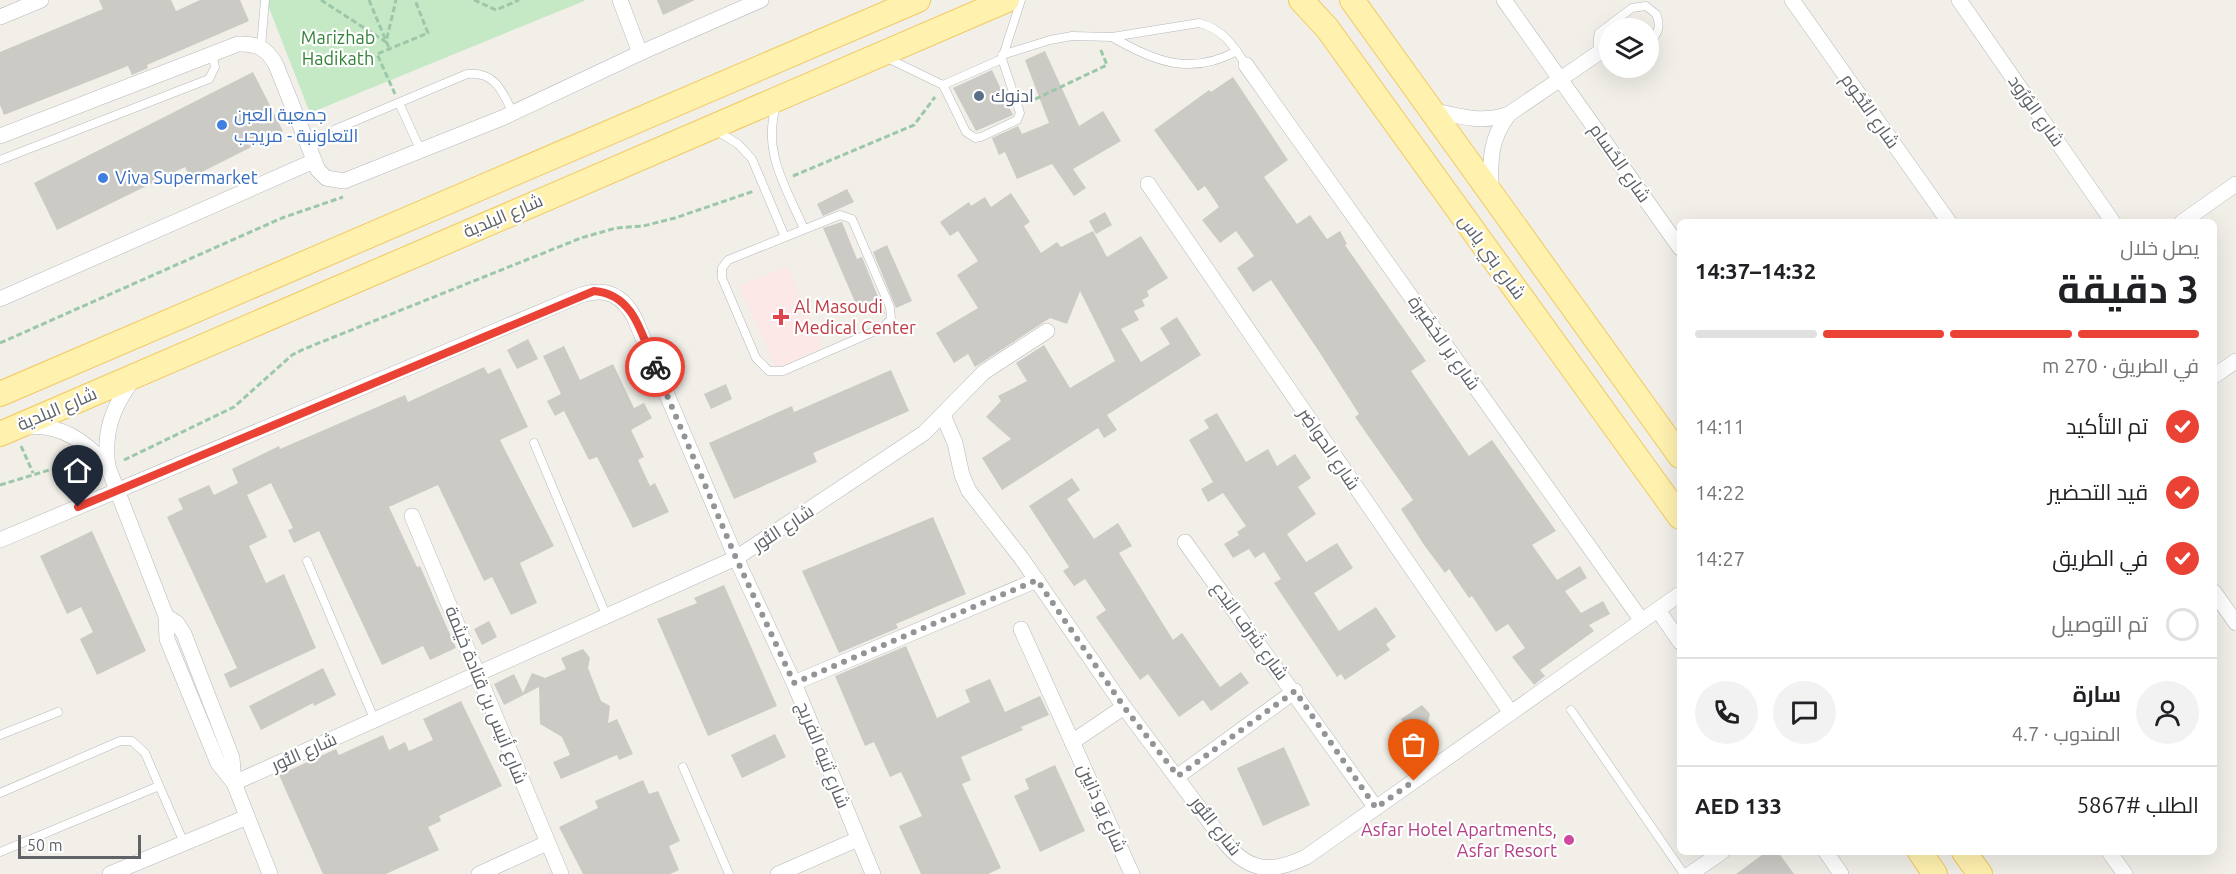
<!DOCTYPE html>
<html lang="ar">
<head>
<meta charset="utf-8">
<style>
  :root { --surface:#fff; --page:#f2f2f2; --text:#202124; --muted:#757577; --line:#e0e0e0; --accent:#ea4335 }
  body { margin:0; font-family:Ubuntu,Cairo,sans-serif; background:var(--page); color:var(--text); direction:rtl; height:100vh; display:flex; flex-direction:column; font-size:22px; white-space:nowrap }
  * { box-sizing:border-box; margin:0 }
  p { font-size:20px; color:var(--muted) }
  .icon { flex:none; width:33px; height:33px; fill:none; stroke:currentColor; stroke-width:2; stroke-linecap:round; stroke-linejoin:round }
  .map { position:relative; flex:1; overflow:hidden; direction:ltr }
  .panel { position:absolute; left:1677px; top:219px; width:540px; height:636px; display:flex; flex-direction:column; background:var(--surface); border-radius:9px; box-shadow:0 6px 24px #0002; direction:rtl }
  .panel>* { flex:none }
  .buttons { position:absolute; left:1599px; top:18px; display:grid; gap:12px }
  .buttons a { display:grid; place-items:center; width:60px; height:60px; border-radius:50%; background:var(--surface); box-shadow:0 6px 24px #0002; font-size:30px }
  .scale { position:absolute; left:18px; bottom:15px; width:123px; box-sizing:border-box; padding-left:6px; border:3px solid #5f6368; border-top:0; font-size:16px; line-height:21px; white-space:nowrap; color:#5f6368; -webkit-text-stroke:4px #fff; paint-order:stroke }
  .pin { position:absolute; display:grid; place-items:center; width:51px; height:51px; color:#fff; margin:-62px -26px; border-radius:50% 50% 50% 0; rotate:-45deg; box-shadow:0 0 6px #0007 }
  .pin .icon { rotate:45deg }
  .courier { position:absolute; display:grid; place-items:center; width:60px; height:60px; margin:-30px; border:4px solid #ea4335; border-radius:50%; background:#fff; color:#222; box-shadow:0 2px 8px #0007 }
  .head em { font-style:normal; font-weight:700 }
  .head div { display:flex; flex-direction:column-reverse }
  .head { display:flex; align-items:center; justify-content:space-between; height:102px; padding:0 18px }
  h1 { font-size:39px; font-weight:700; line-height:45px }
  .bar { display:grid; grid-template-columns:repeat(4,1fr); gap:9px 6px; align-content:center; height:72px; padding:0 18px }
  .bar i { height:8px; border-radius:4px; background:var(--line) }
  .bar .selected { background:var(--accent) }
  .bar p { grid-column:span 4 }
  .line { display:flex; align-items:center; gap:15px; padding:0 18px; border-top:2px solid var(--line) }
  .line div { flex:1 }
  .round { display:grid; place-items:center; flex:none; width:63px; height:63px; border-radius:32px; background:var(--page) }
  ol { padding:0 18px; list-style:none }
  li { display:flex; align-items:center; gap:18px; height:66px }
  li p { margin-inline-start:auto }
  li .icon { padding:6px; border-radius:50%; background:var(--accent); color:#fff; stroke-width:4 }
  li:last-child { color:var(--muted) }
  li i { width:33px; height:33px; border:3px solid var(--line); border-radius:50% }
  .map>svg:first-child { display:block }
</style>
</head>
<body>
<div class="map">
<svg width="2236" height="874" viewBox="0 0 2236 874">
  <rect width="100%" height="100%" fill="#f1efe8"/>
  <polygon fill="#fce8e6" points="787,266 823,348 776,368 739,286"/>
  <polygon fill="#c5e8c5" points="266,0 584,0 584,1 310,113"/>
  <g fill="#cccac5">
    <polygon points="99,0 171,0 176,11 200,0 240,0 249,21 147,65 148,68 132,75 128,66 4,115 0,105 0,52 103,9"/>
    <polygon points="657,0 695,0 663,15"/>
    <polygon points="1045,51 1079,126 1103,111 1121,141 1073,169 1086,188 1074,196 1052,164 1017,179 1005,152 999,155 992,138 1018,126 1022,134 1049,123 1025,60"/>
    <polygon points="992,70 1013,115 976,131 953,88"/>
    <polygon points="253,72 283,131 190,178 185,167 57,230 34,183"/>
    <polygon points="1233,77 1288,160 1264,177 1297,224 1310,215 1327,239 1340,231 1347,244 1345,245 1426,361 1411,371 1469,456 1492,440 1556,531 1532,545 1557,580 1580,566 1587,578 1565,591 1581,613 1603,601 1610,614 1589,625 1594,631 1540,670 1545,676 1534,685 1512,657 1525,648 1508,624 1496,632 1472,596 1469,598 1449,569 1445,573 1424,545 1401,509 1413,500 1355,417 1359,414 1318,350 1271,280 1253,292 1237,268 1254,256 1236,231 1220,243 1202,220 1219,207 1205,186 1198,191 1154,130 1209,90 1211,92"/>
    <polygon points="847,189 854,202 823,216 817,204"/>
    <polygon points="1011,193 1030,222 1024,226 1041,253 1057,242 1061,247 1093,231 1107,257 1141,236 1168,278 1147,291 1149,296 1142,300 1145,306 1134,311 1139,320 1121,329 1141,362 1170,344 1160,328 1177,317 1201,355 1107,415 1117,430 1104,438 1098,428 1002,490 982,458 1011,439 986,417 1001,401 998,396 1027,381 1016,363 1044,345 1070,388 1115,361 1080,291 1067,324 1050,318 975,367 968,354 954,363 936,333 978,308 957,275 978,261 958,231 950,236 940,222 969,202 971,206 985,197 991,207"/>
    <polygon points="1105,212 1112,225 1096,234 1089,221"/>
    <polygon points="842,222 857,259 862,257 885,314 858,309 823,228"/>
    <polygon points="887,245 912,301 896,308 873,252"/>
    <polygon points="528,339 538,359 517,369 507,350"/>
    <polygon points="564,346 580,380 613,364 634,408 644,403 652,418 631,430 644,457 638,460 650,486 655,483 669,512 633,528 597,457 589,460 564,411 555,416 547,401 561,394 543,356"/>
    <polygon points="484,367 488,374 500,368 528,427 500,440 554,546 520,563 537,603 511,615 492,577 484,581 438,485 389,507 417,567 420,566 456,648 430,660 423,646 382,665 319,531 294,543 288,530 293,528 271,483 247,495 267,537 249,546 266,583 284,574 316,648 230,688 224,674 237,668 167,517 183,509 178,499 209,485 214,495 238,483 232,469 279,446 280,449 405,395 408,402"/>
    <polygon points="891,370 909,411 813,453 817,462 734,499 709,443 792,406 794,412"/>
    <polygon points="726,384 732,399 711,409 704,394"/>
    <polygon points="1217,413 1246,462 1268,449 1277,466 1295,454 1311,478 1298,487 1316,514 1287,534 1306,562 1337,543 1353,568 1314,593 1339,631 1376,607 1396,637 1386,644 1390,650 1345,680 1341,674 1337,677 1274,583 1281,579 1264,552 1255,558 1249,549 1233,558 1224,544 1239,535 1237,532 1246,526 1223,493 1208,502 1201,489 1213,482 1189,440 1209,428 1204,420"/>
    <polygon points="1072,478 1080,490 1067,499 1094,539 1118,523 1132,546 1119,553 1173,640 1182,633 1220,687 1241,672 1249,683 1211,711 1203,700 1179,717 1148,674 1140,680 1096,617 1106,610 1085,579 1074,586 1063,571 1069,567 1029,506"/>
    <polygon points="933,517 966,594 896,624 898,628 839,653 802,571"/>
    <polygon points="92,531 146,651 97,675 80,639 93,632 81,607 67,614 40,556"/>
    <polygon points="724,585 777,706 708,736 657,619 697,603 694,598"/>
    <polygon points="489,621 497,637 482,645 474,629"/>
    <polygon points="906,646 937,718 970,702 965,690 990,679 1005,712 1040,696 1049,715 1021,727 1023,730 961,757 971,780 962,784 1001,868 988,874 921,874 899,826 922,816 901,772 890,777 874,742 865,746 835,676"/>
    <polygon points="583,649 590,658 588,668 601,701 610,706 608,723 617,719 633,754 619,760 617,755 561,779 553,762 570,755 562,737 540,724 539,687 504,705 494,684 514,674 523,693 532,673 545,678 566,669 561,658"/>
    <polygon points="323,668 336,695 314,706 313,703 261,730 249,706"/>
    <polygon points="461,701 502,786 439,816 441,821 428,827 439,850 386,874 323,874 279,775 336,749 339,755 383,735 389,750 405,742 409,751 433,740 423,719"/>
    <polygon points="1422,705 1430,714 1425,734 1416,741 1401,719"/>
    <polygon points="775,734 786,757 742,778 731,755"/>
    <polygon points="1284,747 1310,805 1263,826 1237,768"/>
    <polygon points="1055,765 1085,831 1040,852 1014,796 1029,789 1025,779"/>
    <polygon points="643,780 649,794 658,791 680,841 669,846 679,870 670,874 583,874 559,827 598,808 595,801"/>
    <polygon points="1766,852 1778,852 1794,874 1736,874"/>
  </g>
  <g fill="none" stroke-linecap="round" stroke-linejoin="round">
    <defs>
      <g id="lane">
        <path d="M1112 37C1155 62 1191 76 1237 51"/>
        <polyline points="261,47 265,0"/>
        <path d="M1002 55 1050 40 1072 36 1112 37 1199 23C1223 29 1233 45 1246 65"/>
        <polyline points="887,58 943,85 966,132 975,138 981,137 1017,120 1020,113 1002,59 1021,0"/>
        <path d="M1610 59C1598 54 1596 44 1599 33L1632 8 1646 6 1656 14C1661 25 1659 35 1648 42"/>
        <polyline points="943,85 1002,59"/>
        <polyline points="399,103 420,149"/>
        <path d="M776 106C762 152 786 187 804 229"/>
        <path d="M336 129 467 74C495 71 502 91 513 113"/>
        <polyline points="717,131 738,144 752,159 785,237"/>
        <polyline points="0,160 209,79 215,67 212,54"/>
        <polygon points="840,215 852,219 890,307 891,319 882,328 783,371 769,371 756,358 722,278 722,268 728,260"/>
        <polyline points="534,443 607,617"/>
        <polyline points="307,561 375,721"/>
        <polyline points="1571,710 1684,874"/>
        <polyline points="0,735 58,712"/>
        <polyline points="683,767 729,874"/>
        <polyline points="0,793 120,741 132,741 145,753 184,843"/>
        <polyline points="0,852 159,786"/>
      </g>
      <g id="street">
        <polyline points="620,0 640,53"/>
        <polyline points="1504,0 1680,248"/>
        <polyline points="1792,0 1949,222"/>
        <polyline points="1959,0 2113,222"/>
        <polyline points="0,17 41,0"/>
        <polyline points="1246,65 1642,621"/>
        <path d="M1431 110C1458 116 1482 124 1509 114L1600 52"/>
        <path d="M0 136 238 44C256 43 267 48 276 65L318 170 326 178 344 181 502 118 640 53 761 0"/>
        <polyline points="1148,184 1511,713"/>
        <path d="M1491 190C1490 160 1490 138 1509 114"/>
        <polyline points="2182,222 2236,184"/>
        <polyline points="0,299 314,161"/>
        <polyline points="2214,376 2236,361"/>
        <path d="M134 378C113 406 103 431 108 467L166 616 167 639 218 763 234 783 270 874"/>
        <path d="M943 415 955 443 962 475 969 491 1022 559 1124 707 1223 840C1248 872 1271 874 1306 857L1680 594"/>
        <path d="M26 427C61 423 86 442 108 467"/>
        <polyline points="412,516 561,874"/>
        <path d="M0 540 581 295C606 287 623 295 635 319L736 558 794 683 873 874"/>
        <polyline points="1185,542 1376,808"/>
        <polyline points="2214,592 2236,623"/>
        <polyline points="1658,610 1680,642"/>
        <polyline points="166,616 177,623 184,634 232,758 234,783"/>
        <polyline points="1021,629 1132,874"/>
        <polyline points="794,683 1037,580"/>
        <polyline points="1072,742 1124,707"/>
        <polyline points="1178,776 1295,691"/>
        <polyline points="234,783 736,558 924,433 984,372 1047,331"/>
        <polyline points="1826,852 1841,874"/>
        <polyline points="2109,852 2125,874"/>
        <polyline points="110,874 247,817"/>
        <polyline points="479,874 547,843"/>
        <polyline points="778,874 858,839"/>
        <polyline points="1690,874 1722,852"/>
      </g>
      <g id="primary">
        <polyline points="1301,0 1327,28 1680,517"/>
        <polyline points="1352,0 1680,456"/>
        <polyline points="0,394 918,0"/>
        <polyline points="0,434 1007,0"/>
        <polyline points="1920,852 1935,874"/>
        <polyline points="1964,852 1980,874"/>
      </g>
    </defs>
    <use href="#lane" stroke="#b5b8bc" stroke-width="9"/>
    <use href="#street" stroke="#b5b8bc" stroke-width="16"/>
    <use href="#primary" stroke="#f2c960" stroke-width="26"/>
    <g stroke="#9cc7a9" stroke-width="3" stroke-dasharray="6 3" stroke-linecap="butt">
      <polyline points="321,0 386,42 396,0"/>
      <polyline points="369,0 389,48"/>
      <polyline points="474,0 496,10 519,0"/>
      <polyline points="395,94 377,54 428,33 415,0"/>
      <polyline points="1027,103 1107,65 1100,48"/>
      <polyline points="793,176 914,125 935,97"/>
      <polyline points="0,343 282,218 343,197"/>
      <polyline points="21,446 33,473"/>
      <polyline points="124,460 234,407 292,355 304,349 581,238 616,228 643,226 675,218 754,191"/>
      <polyline points="0,485 49,470 89,468"/>
    </g>
    <use href="#lane" stroke="#fff" stroke-width="8"/>
    <use href="#street" stroke="#fff" stroke-width="15"/>
    <use href="#primary" stroke="#fff2af" stroke-width="24"/>
  </g>
  <g fill="none" stroke-linecap="round" stroke-linejoin="round">
    <polyline stroke="#929495" stroke-width="6" stroke-dasharray="0 10.8" points="655,367 736,558 794,683 1037,580 1124,707 1178,776 1295,691 1376,808 1414,781"/>
    <path stroke="#ea4335" stroke-width="8" d="M78 507 594 291C634 294 642 335 655 367"/>
  </g>
  <circle fill="#5c6f8a" stroke="#fff" stroke-width="2" cx="979" cy="96" r="6"/>
  <g fill="#3f7fe0" stroke="#fff" stroke-width="2">
    <circle cx="222" cy="125" r="6"/>
    <circle cx="103" cy="178" r="6"/>
  </g>
  <path fill="#e0444e" stroke="#fff" stroke-width="2" d="M778 308h6v6h6v6h-6v6h-6v-6h-6v-6h6z"/>
  <circle fill="#d1479c" stroke="#fff" stroke-width="2" cx="1569" cy="840" r="6"/>
  <g text-anchor="middle" stroke-width="4.5" stroke-linejoin="round" paint-order="stroke">
    <g font-size="18" fill="#348238" stroke="#fff">
      <text x="338" y="44">Marizhab<tspan x="338" dy="21">Hadikath</tspan></text>
    </g>
    <g font-size="18" fill="#4e5e75" stroke="#fff" text-anchor="start">
      <text x="991" y="102">ادنوك</text>
    </g>
    <g font-size="18" fill="#5f6368" stroke="#fff">
      <text transform="translate(1870 111) rotate(55)" y="6">شارع النُّجُوم</text>
      <text transform="translate(2036 111) rotate(55)" y="6">شارع الوُرُود</text>
      <text transform="translate(1620 163) rotate(55)" y="6">شارع الحُسام</text>
      <text transform="translate(503 216) rotate(-23)" y="6">شارع البلدية</text>
      <text transform="translate(1492 257) rotate(54)" y="6">شارع بني ياس</text>
      <text transform="translate(1444 343) rotate(55)" y="6">شارع بَر الخِضَيرة</text>
      <text transform="translate(57 409) rotate(-23)" y="6">شارع البلدية</text>
      <text transform="translate(1329 449) rotate(56)" y="6">شارع الحواضِر</text>
      <text transform="translate(783 528) rotate(-33)" y="6">شارع النُّور</text>
      <text transform="translate(1250 631) rotate(54)" y="6">شارع شَرَف البَدع</text>
      <text transform="translate(486 695) rotate(68)" y="6">شارع أنيس بن قتادة خيثمة</text>
      <text transform="translate(304 752) rotate(-24)" y="6">شارع النُّور</text>
      <text transform="translate(823 755) rotate(68)" y="6">شارع ثنية الفريج</text>
      <text transform="translate(1102 808) rotate(66)" y="6">شارع يَو ذانِين</text>
      <text transform="translate(1216 826) rotate(52)" y="6">شارع النُّور</text>
    </g>
    <g font-size="18" fill="#366cbe" stroke="#fff" text-anchor="start">
      <text x="234" y="121">جمعية العبن<tspan x="234" dy="21">التعاونبة - مريجب</tspan></text>
      <text x="115" y="184">Viva Supermarket</text>
    </g>
    <g font-size="18" fill="#be3a42" stroke="#fff" text-anchor="start">
      <text x="794" y="313">Al Masoudi<tspan x="794" dy="21">Medical Center</tspan></text>
    </g>
    <g font-size="18" fill="#b23c85" stroke="#fff" text-anchor="end">
      <text x="1557" y="836">Asfar Hotel Apartments,<tspan x="1557" dy="21">Asfar Resort</tspan></text>
    </g>
  </g>
</svg>
<div class="buttons">
<a><svg class="icon" aria-label="layers" viewBox="0 0 24 24"><path d="M12 4l9 5-9 5-9-5zM3 14l9 5 9-5"/></svg></a>
</div>
<div class="scale">50 m</div>
<div class="pin" style="left:1414px;top:781px;background:#ea580c"><svg class="icon" aria-label="bag" viewBox="0 0 24 24"><path d="M5 8h14l-1 12H6zM9 8a3 3 0 0 1 6 0"/></svg></div>
<div class="pin" style="left:78px;top:507px;background:#1f2937"><svg class="icon" aria-label="home" viewBox="0 0 24 24"><path d="M3 11l9-7 9 7M6 9v11h12V9"/></svg></div>
<div class="courier" style="left:655px;top:367px"><svg class="icon" aria-label="bike" viewBox="0 0 24 24"><circle cx="6" cy="16" r="4"/><circle cx="18" cy="16" r="4"/><path d="M6 16l4-8h5l3 8M10 8l3 8H6M13 5h3"/></svg></div>
<section class="panel">
<div class="head"><div><h1>3 دقيقة</h1><p>يصل خلال</p></div><em>14:32–14:37</em></div>
<div class="bar"><i class="selected"></i><i class="selected"></i><i class="selected"></i><i></i><p>في الطريق · 270 m</p></div>
<ol>
<li><svg class="icon" aria-label="check" viewBox="0 0 24 24"><path d="M5 12l5 5 9-10"/></svg>تم التأكيد<p>14:11</p></li>
<li><svg class="icon" aria-label="check" viewBox="0 0 24 24"><path d="M5 12l5 5 9-10"/></svg>قيد التحضير<p>14:22</p></li>
<li><svg class="icon" aria-label="check" viewBox="0 0 24 24"><path d="M5 12l5 5 9-10"/></svg>في الطريق<p>14:27</p></li>
<li><i></i>تم التوصيل</li>
</ol>
<div class="line" style="height:108px"><a class="round"><svg class="icon" aria-label="person" viewBox="0 0 24 24"><circle cx="12" cy="8" r="4"/><path d="M4 21q1-7 8-7t8 7"/></svg></a><div><b>سارة</b><p>المندوب · 4.7</p></div><a class="round"><svg class="icon" aria-label="chat" viewBox="0 0 24 24"><path d="M4 5h16v11H9l-5 4z"/></svg></a><a class="round"><svg class="icon" aria-label="phone" viewBox="0 0 24 24"><path d="M5 4h4l2 5-3 2q2 4 5 5l2-3 5 2v4C11 20 4 13 5 4z"/></svg></a></div>
<div class="line" style="height:78px"><div>الطلب #5867</div><b>AED 133</b></div>
</section>
</div>
</body>
</html>
